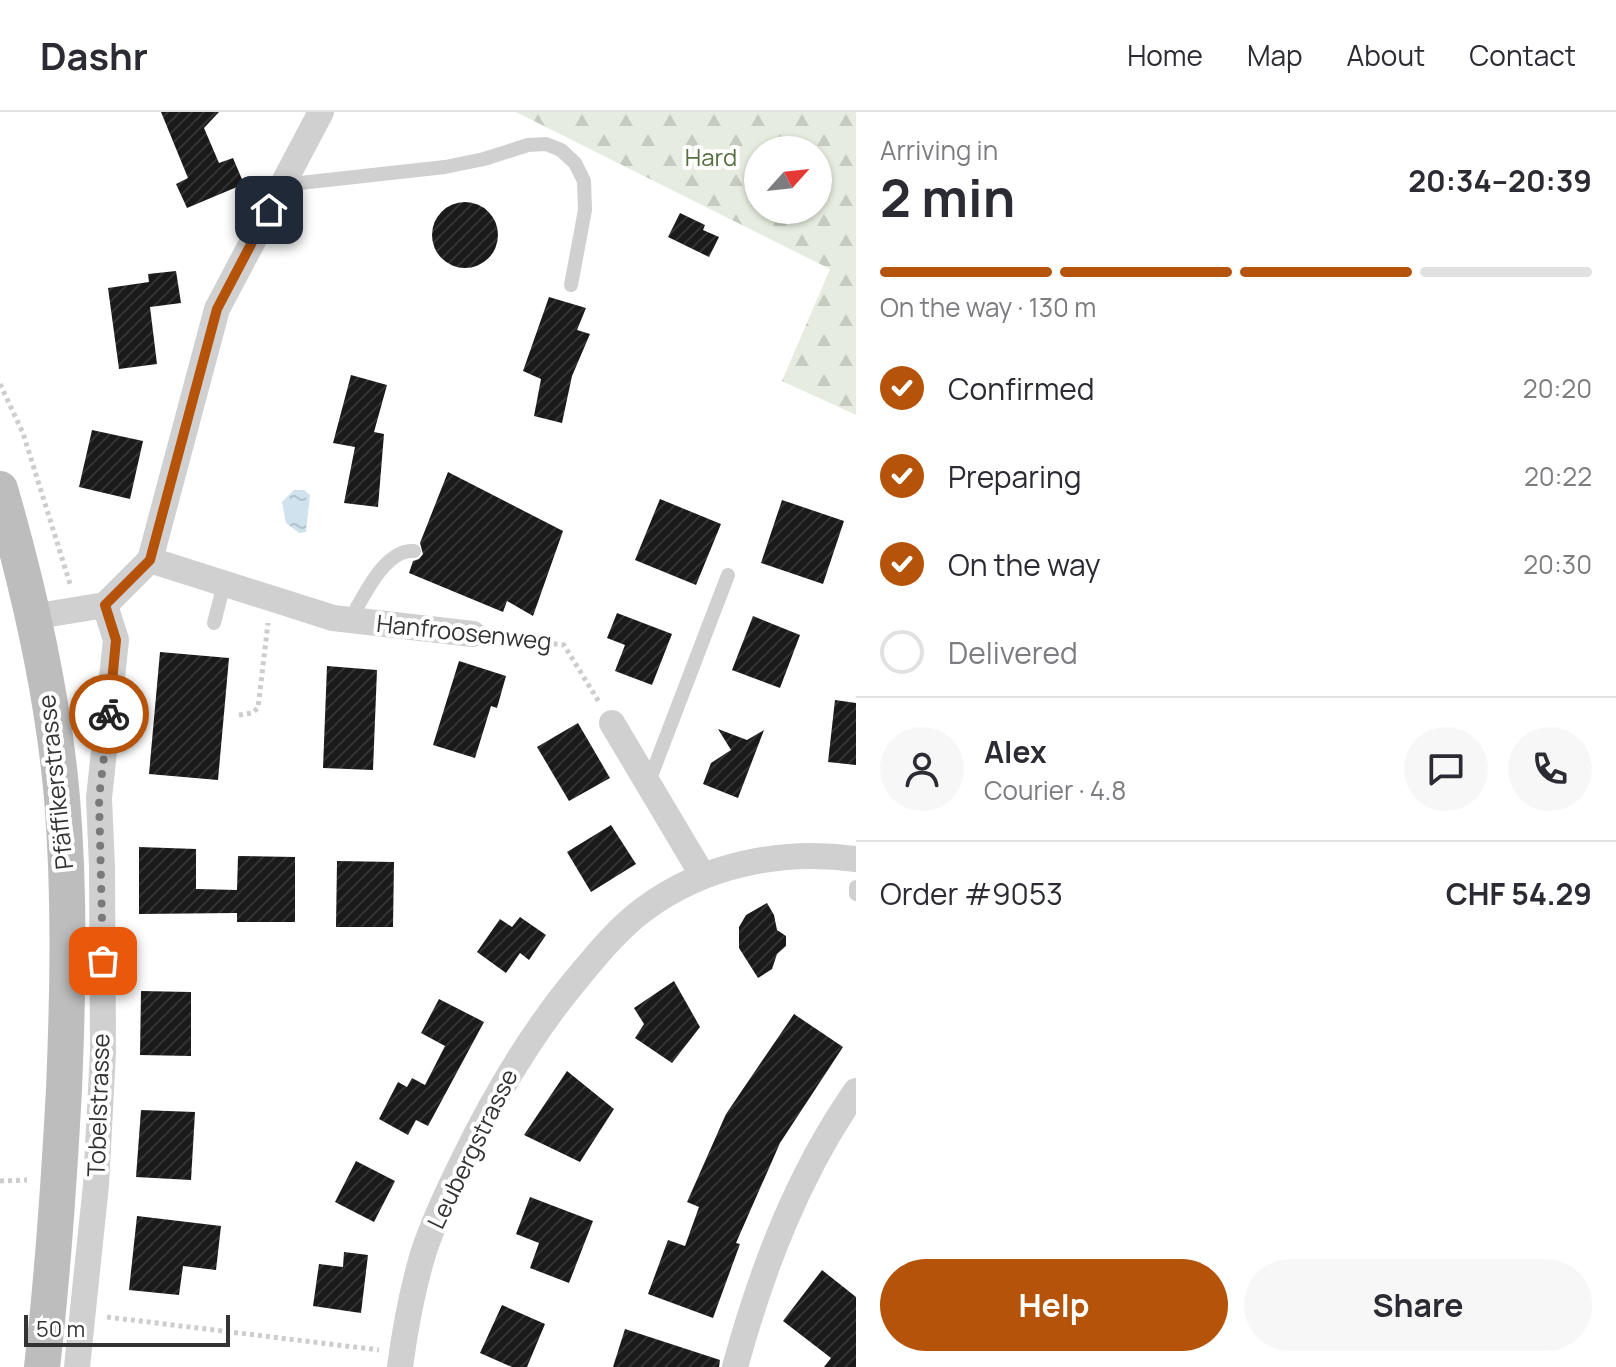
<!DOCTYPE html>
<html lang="en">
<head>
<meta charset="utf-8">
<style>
  :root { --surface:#fff; --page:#f7f7f7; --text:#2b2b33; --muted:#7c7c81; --line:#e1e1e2; --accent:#b45309 }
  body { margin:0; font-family:Manrope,sans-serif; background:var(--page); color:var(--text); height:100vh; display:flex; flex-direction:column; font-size:30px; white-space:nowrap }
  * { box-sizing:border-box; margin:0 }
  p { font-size:26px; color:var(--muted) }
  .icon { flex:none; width:44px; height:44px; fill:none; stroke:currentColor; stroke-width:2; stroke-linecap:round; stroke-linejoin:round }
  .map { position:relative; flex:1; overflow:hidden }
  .panel { display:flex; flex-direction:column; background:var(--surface); width:760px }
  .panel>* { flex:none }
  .needle { width:52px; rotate:63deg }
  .controls { position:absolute; left:744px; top:24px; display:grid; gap:16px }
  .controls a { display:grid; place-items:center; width:88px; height:88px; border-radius:50%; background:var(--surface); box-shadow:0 2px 6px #0004; font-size:40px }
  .scale { position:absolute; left:24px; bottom:20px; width:206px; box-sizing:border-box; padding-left:8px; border:4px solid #333; border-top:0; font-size:22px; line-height:28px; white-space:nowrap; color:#333; -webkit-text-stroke:6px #fff; paint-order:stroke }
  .pin { position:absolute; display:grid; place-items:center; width:68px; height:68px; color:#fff; margin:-34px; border-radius:16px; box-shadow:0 4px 12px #0006 }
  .courier { position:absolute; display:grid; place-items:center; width:80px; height:80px; margin:-40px; border:6px solid #b45309; border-radius:50%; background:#fff; color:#222; box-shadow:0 2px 10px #0007 }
  .headline em { font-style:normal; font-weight:700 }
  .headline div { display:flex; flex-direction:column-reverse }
  .headline { display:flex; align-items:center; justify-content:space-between; height:136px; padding:0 24px }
  h1 { font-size:52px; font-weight:700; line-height:60px }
  .bar { display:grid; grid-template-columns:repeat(4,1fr); gap:12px 8px; align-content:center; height:96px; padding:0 24px }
  .bar i { height:10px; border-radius:6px; background:var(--line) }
  .bar .selected { background:var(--accent) }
  .bar p { grid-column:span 4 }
  .line { display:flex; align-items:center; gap:20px; padding:0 24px; border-top:2px solid var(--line) }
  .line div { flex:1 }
  .round { display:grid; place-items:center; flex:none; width:84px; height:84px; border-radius:42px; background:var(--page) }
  ol { padding:0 24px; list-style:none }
  li { display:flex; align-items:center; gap:24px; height:88px }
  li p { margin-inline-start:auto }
  li .icon { padding:8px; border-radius:50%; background:var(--accent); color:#fff; stroke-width:4 }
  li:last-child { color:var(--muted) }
  li i { width:44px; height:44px; border:4px solid var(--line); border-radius:50% }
  .button { display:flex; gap:16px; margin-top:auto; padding:16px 24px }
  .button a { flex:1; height:92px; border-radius:48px; background:var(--accent); color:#fff; font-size:32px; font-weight:700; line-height:92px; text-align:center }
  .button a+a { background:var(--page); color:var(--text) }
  header { display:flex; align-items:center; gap:48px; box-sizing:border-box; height:112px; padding:0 40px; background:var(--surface); border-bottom:2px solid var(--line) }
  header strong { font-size:38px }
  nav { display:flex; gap:44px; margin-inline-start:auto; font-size:28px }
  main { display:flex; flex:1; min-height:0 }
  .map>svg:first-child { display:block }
</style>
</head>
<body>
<header>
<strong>Dashr</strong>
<nav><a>Home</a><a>Map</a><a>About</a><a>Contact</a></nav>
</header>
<main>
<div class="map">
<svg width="856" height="1255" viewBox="0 0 856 1255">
  <defs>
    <pattern id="forest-firs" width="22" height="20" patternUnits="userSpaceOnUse" patternTransform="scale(2)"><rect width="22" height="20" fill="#e6ecdf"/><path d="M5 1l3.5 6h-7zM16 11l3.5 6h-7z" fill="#c6cbc0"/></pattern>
    <pattern id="water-ripples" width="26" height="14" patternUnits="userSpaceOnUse" patternTransform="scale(2)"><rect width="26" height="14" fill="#cfe2ee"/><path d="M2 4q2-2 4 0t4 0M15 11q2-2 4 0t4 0" fill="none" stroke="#b2c2cd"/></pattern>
    <pattern id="building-hatch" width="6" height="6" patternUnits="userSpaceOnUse" patternTransform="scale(2)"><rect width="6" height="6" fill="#1a1a1a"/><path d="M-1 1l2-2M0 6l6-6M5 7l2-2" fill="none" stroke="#333"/></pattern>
  </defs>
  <rect width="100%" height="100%" fill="#fff"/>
  <path fill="url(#forest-firs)" fill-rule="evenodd" d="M516 0H856V303L782 269 830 157ZM758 38H818V98H758Z"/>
  <polygon fill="url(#water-ripples)" points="294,378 304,378 310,383 306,420 299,421 286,411 282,390"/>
  <g fill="url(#building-hatch)">
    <polygon points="161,0 219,0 204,16 219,51 233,46 244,72 187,96 176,72 188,66"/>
    <circle cx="465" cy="123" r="33"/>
    <polygon points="680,101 705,113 703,118 719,125 709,145 668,125"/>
    <polygon points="176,159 181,191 150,195 157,252 119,257 108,176 149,170 148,162"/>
    <polygon points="549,185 586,196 577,218 590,222 572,264 562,311 534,304 541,267 523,259"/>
    <polygon points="351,263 387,273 374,320 384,322 378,395 344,391 355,335 333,331"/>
    <polygon points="92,318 143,329 130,387 79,375"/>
    <polygon points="448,360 563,419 533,504 507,489 503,500 409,461 413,449 419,447 423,442 420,431"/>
    <polygon points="660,387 721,412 696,473 635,448"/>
    <polygon points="782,388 844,409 823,472 761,451"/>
    <polygon points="617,501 672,522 652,573 615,559 625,533 607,526"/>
    <polygon points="753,504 800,523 780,576 732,558"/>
    <polygon points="160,540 229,546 218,668 149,662"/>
    <polygon points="459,549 506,564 497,596 491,594 475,646 433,633"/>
    <polygon points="327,554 377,558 373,658 323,656"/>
    <polygon points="835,588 856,591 856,653 828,650"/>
    <polygon points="578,611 610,666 569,689 537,635"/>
    <polygon points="718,617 747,628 764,618 738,686 703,672 711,651 731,638"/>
    <polygon points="611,713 636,752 591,780 567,740"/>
    <polygon points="139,735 196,737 196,777 237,778 238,744 295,745 295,810 237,810 237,801 139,802"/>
    <polygon points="337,749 394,750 393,815 336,815"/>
    <polygon points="767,791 774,803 777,818 786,824 786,834 777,842 772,857 758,866 739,836 739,815 746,803"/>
    <polygon points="520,805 546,823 529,848 520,841 506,861 477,840 500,807 512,815"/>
    <polygon points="674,869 700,915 672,951 635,926 644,912 634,896"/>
    <polygon points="141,879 191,880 191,944 140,943"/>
    <polygon points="439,887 484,910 428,1014 416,1008 408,1023 379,1007 398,970 407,975 412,966 425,973 445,934 421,921"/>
    <polygon points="794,902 843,935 780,1031 736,1131 740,1132 713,1206 648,1182 668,1128 685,1134 699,1095 687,1090 726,1002"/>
    <polygon points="567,959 614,997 580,1050 524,1023"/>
    <polygon points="141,998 195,1000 191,1068 136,1065"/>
    <polygon points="356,1049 395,1069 374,1110 335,1090"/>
    <polygon points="530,1085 593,1109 569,1171 530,1156 539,1131 516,1122"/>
    <polygon points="137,1104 221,1114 216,1158 183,1154 179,1183 129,1178"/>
    <polygon points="344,1140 368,1143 361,1201 313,1194 319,1152 343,1155"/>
    <polygon points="822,1158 856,1185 856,1255 824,1255 831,1246 783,1209"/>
    <polygon points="502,1193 545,1212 527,1255 512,1255 480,1241"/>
    <polygon points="625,1217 720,1248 719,1255 613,1255"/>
  </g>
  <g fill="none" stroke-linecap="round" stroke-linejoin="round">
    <g stroke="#cdcdcd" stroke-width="5" stroke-dasharray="4 4" stroke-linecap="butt">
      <polyline points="0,272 23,321 71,475"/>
      <polyline points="498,525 564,533 599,590"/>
      <polyline points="239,603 252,601 258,596 268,511"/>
      <polyline points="0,1069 27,1068"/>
      <polyline points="107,1205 379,1238"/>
    </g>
    <g stroke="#d0d0d0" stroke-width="14">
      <polyline points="282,73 445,55 484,47 528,33 546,32 561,38 575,51 584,69 585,98 571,173"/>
      <path d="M350 508C363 486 384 437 414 439"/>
      <polyline points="214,511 224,472"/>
      <polyline points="648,672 728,463"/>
      <polyline points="856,775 856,782"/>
    </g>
    <g stroke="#d0d0d0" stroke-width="26">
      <polyline points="150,448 333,506 473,522"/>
      <polyline points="32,505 105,493 150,448 217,197 321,0"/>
      <polyline points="612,611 703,764"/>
      <polyline points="77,1255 96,1073 103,940 102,755 99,686 116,528 105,493"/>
      <path d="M400 1255C405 1217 412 1179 423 1142 433 1111 447 1082 461 1053 494 984 531 921 580 863 599 840 619 816 643 798 704 752 782 737 856 747"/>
      <path d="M735 1255C762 1157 798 1062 856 979"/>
    </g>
    <path stroke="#bdbdbd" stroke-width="36" d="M0 377C29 477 53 582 62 686 70 783 68 880 64 977 59 1070 53 1162 42 1255"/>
  </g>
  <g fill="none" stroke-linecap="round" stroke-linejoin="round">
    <polyline stroke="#7a7a7a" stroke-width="8" stroke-dasharray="0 14.4" points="103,849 99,686 109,602"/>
    <polyline stroke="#b45309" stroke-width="10" points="109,602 116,528 105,493 150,448 217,197 269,98"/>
  </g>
  <g text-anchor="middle" stroke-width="8" stroke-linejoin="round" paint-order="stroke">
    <g font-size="24" fill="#56703f" stroke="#fff">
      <text x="711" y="54">Hard</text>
    </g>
    <g font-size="24" fill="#333" stroke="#fff">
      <text transform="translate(464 521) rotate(6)" y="8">Hanfroosenweg</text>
      <text transform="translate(56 670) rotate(-96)" y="8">Pfäffikerstrasse</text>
      <text transform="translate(99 993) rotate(-88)" y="8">Tobelstrasse</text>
      <text transform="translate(473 1037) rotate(-64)" y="8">Leubergstrasse</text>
    </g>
  </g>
</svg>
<div class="controls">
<a><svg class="needle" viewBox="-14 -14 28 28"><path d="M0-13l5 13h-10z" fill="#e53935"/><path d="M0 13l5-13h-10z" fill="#7c7c81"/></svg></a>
</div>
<div class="scale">50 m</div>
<div class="pin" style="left:103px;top:849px;background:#ea580c"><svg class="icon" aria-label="bag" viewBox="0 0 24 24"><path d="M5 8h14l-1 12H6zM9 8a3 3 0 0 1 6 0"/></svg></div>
<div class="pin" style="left:269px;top:98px;background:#1f2937"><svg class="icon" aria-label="home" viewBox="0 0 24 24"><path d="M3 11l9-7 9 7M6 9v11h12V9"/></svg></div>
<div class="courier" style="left:109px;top:602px"><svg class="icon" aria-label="bike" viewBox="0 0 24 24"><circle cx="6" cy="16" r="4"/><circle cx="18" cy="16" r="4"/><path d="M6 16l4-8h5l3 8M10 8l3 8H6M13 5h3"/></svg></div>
</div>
<section class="panel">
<div class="headline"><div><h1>2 min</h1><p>Arriving in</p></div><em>20:34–20:39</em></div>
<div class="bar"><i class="selected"></i><i class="selected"></i><i class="selected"></i><i></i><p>On the way · 130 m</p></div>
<ol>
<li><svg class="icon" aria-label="check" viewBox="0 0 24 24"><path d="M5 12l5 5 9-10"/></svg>Confirmed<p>20:20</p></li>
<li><svg class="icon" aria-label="check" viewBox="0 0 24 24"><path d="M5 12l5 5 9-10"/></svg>Preparing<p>20:22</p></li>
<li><svg class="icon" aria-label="check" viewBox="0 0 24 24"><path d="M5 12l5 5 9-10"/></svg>On the way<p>20:30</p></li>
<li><i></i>Delivered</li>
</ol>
<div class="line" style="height:144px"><a class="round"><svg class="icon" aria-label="person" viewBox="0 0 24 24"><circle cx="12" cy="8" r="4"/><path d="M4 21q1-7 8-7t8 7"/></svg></a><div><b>Alex</b><p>Courier · 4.8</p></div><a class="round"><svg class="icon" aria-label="chat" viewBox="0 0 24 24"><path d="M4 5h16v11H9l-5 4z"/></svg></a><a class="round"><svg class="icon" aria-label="phone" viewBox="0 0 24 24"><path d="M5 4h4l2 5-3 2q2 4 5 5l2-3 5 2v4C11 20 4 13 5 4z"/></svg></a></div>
<div class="line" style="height:104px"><div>Order #9053</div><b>CHF 54.29</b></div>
<div class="button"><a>Help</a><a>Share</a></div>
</section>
</main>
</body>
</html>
